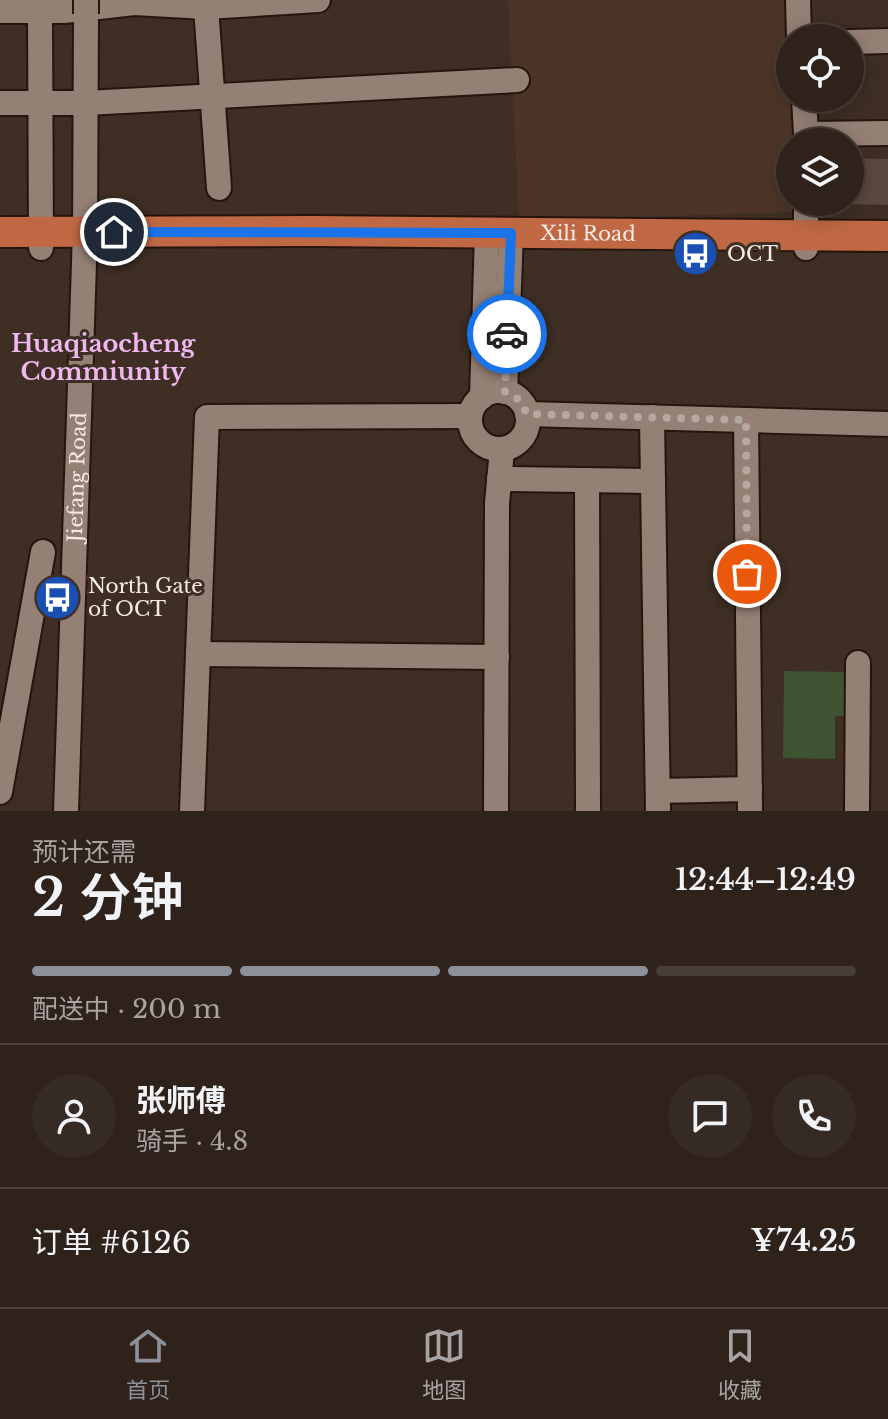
<!DOCTYPE html>
<html lang="zh">
<head>
<meta charset="utf-8">
<style>
  :root { --surface:#2e221b; --page:#362a24; --text:#f1f3f6; --muted:#a7a4a3; --line:#493f3a; --accent:#8c9099 }
  body { margin:0; font-family:"Libre Baskerville","Noto Sans SC",serif; background:var(--page); color:var(--text); height:100vh; display:flex; flex-direction:column; font-size:30px; white-space:nowrap }
  * { box-sizing:border-box; margin:0 }
  p { font-size:26px; color:var(--muted) }
  .icon { flex:none; width:44px; height:44px; fill:none; stroke:currentColor; stroke-width:2; stroke-linecap:round; stroke-linejoin:round }
  .map { position:relative; height:811px; overflow:hidden }
  .side { display:flex; flex-direction:column; background:var(--surface); flex:1 }
  .side>* { flex:none }
  .controls { position:absolute; left:776px; top:24px; display:grid; gap:16px }
  .controls a { display:grid; place-items:center; width:88px; height:88px; border-radius:50%; background:var(--surface); box-shadow:0 4px 20px #0003,0 0 0 2px var(--line); font-size:40px }
  .pin { position:absolute; display:grid; place-items:center; width:68px; height:68px; color:#fff; margin:-34px; border:4px solid #fff; border-radius:50%; box-shadow:0 2px 8px #0007 }
  .courier { position:absolute; display:grid; place-items:center; width:80px; height:80px; margin:-40px; border:6px solid #1a73e8; border-radius:50%; background:#fff; color:#222; box-shadow:0 2px 10px #0007 }
  .summary em { font-style:normal; font-weight:600 }
  .summary div { display:flex; flex-direction:column-reverse }
  .summary { display:flex; align-items:center; justify-content:space-between; height:136px; padding:0 32px }
  h1 { font-size:52px; font-weight:600; line-height:60px }
  .bar { display:grid; grid-template-columns:repeat(4,1fr); gap:12px 8px; align-content:center; height:96px; padding:0 32px }
  .bar i { height:10px; border-radius:6px; background:var(--line) }
  .bar .on { background:var(--accent) }
  .bar p { grid-column:span 4 }
  .line { display:flex; align-items:center; gap:20px; padding:0 32px; border-top:2px solid var(--line) }
  .line div { flex:1 }
  .round { display:grid; place-items:center; flex:none; width:84px; height:84px; border-radius:42px; background:var(--page) }
  .menu { display:flex; justify-content:space-around; align-items:center; height:112px; border-top:2px solid var(--line); background:var(--surface); font-size:22px; color:var(--muted) }
  .menu a { display:grid; justify-items:center; gap:4px }
  .menu .on { color:var(--accent) }
  .map>svg:first-child { display:block }
</style>
</head>
<body>
<div class="map">
<svg width="888" height="811" viewBox="0 0 888 811">
  <rect width="100%" height="100%" fill="#3e2e24"/>
  <polygon fill="#4c3528" points="508,0 787,0 794,142 790,142 790,202 797,202 797,212 519,221"/>
  <polygon fill="#3d5331" points="784,671 850,672 849,716 835,716 835,759 783,758"/>
  <polygon fill="#5b483e" points="850,158 888,159 888,205 850,204"/>
  <g fill="none" stroke-linecap="round" stroke-linejoin="round">
    <defs>
      <g id="minor">
        <polyline points="798,0 799,38"/>
        <polyline points="206,7 219,188"/>
        <polyline points="0,11 64,11 134,3 206,7 318,0"/>
        <polyline points="40,11 41,248"/>
        <polyline points="850,42 888,41"/>
        <polyline points="804,98 806,134"/>
        <polyline points="0,103 86,103 517,80"/>
        <polyline points="806,142 806,134 888,133"/>
        <polyline points="806,202 806,248"/>
        <circle cx="499" cy="420" r="29"/>
        <polyline points="505,392 511,233"/>
        <polyline points="482,397 487,233"/>
        <polyline points="527,414 888,424"/>
        <polyline points="652,417 658,811"/>
        <polyline points="746,420 750,811"/>
        <polyline points="499,479 653,481"/>
        <polyline points="587,480 588,811"/>
        <polyline points="198,654 497,657"/>
        <polyline points="658,791 750,789"/>
        <polyline points="0,792 43,552"/>
        <path id="s1" d="M66 811 85 232 86 14"/>
        <polyline points="192,811 207,417 470,416"/>
        <polyline points="496,811 497,503 502,450"/>
        <polyline points="857,811 858,663"/>
      </g>
      <g id="major">
        <path id="s2" d="M0 232 313 231 888 236"/>
      </g>
    </defs>
    <use href="#minor" stroke="#25150d" stroke-width="28"/>
    <use href="#major" stroke="#25150d" stroke-width="34"/>
    <use href="#minor" stroke="#948074" stroke-width="24"/>
    <use href="#major" stroke="#bf6843" stroke-width="30"/>
    <defs>
      <polyline id="minor-bridge" points="86,14 86,0"/>
    </defs>
    <use href="#minor-bridge" stroke="#25150d" stroke-width="28" stroke-linecap="butt"/>
    <use href="#minor-bridge" stroke="#948074" stroke-width="24"/>
  </g>
  <g fill="none" stroke-linecap="round" stroke-linejoin="round">
    <polyline stroke="#b5a8a0" stroke-width="8" stroke-dasharray="0 14.4" points="507,334 505,392 520,400 527,414 746,420 747,574"/>
    <polyline stroke="#1a73e8" stroke-width="10" points="114,232 511,233 507,334"/>
  </g>
  <defs>
    <symbol id="bus-disc" viewBox="-11 -11 22 22"><circle r="9.5" fill="#1a4fb4" stroke="#3e2e24"/><path d="M-5-6H5V4H4V6H2V4H-2V6H-4V4H-5ZM-3.5-4V0h7V-4ZM-3.5 1.2v1.5H-2V1.2ZM2 1.2v1.5H3.5V1.2Z" fill="#fff"/></symbol>
  </defs>
  <g fill-rule="evenodd">
    <use href="#bus-disc" x="670" y="228" width="51" height="51"/>
    <use href="#bus-disc" x="32" y="572" width="51" height="51"/>
  </g>
  <g text-anchor="middle" stroke-width="6" stroke-linejoin="round" paint-order="stroke">
    <g font-size="20" fill="#f5e9e3" stroke="#3e2e24">
      <text dy="7" stroke="none"><textPath href="#s2" startOffset="588">Xili Road</textPath></text>
      <text dy="7" stroke="none"><textPath href="#s1" startOffset="334">Jiefang Road</textPath></text>
    </g>
    <g font-size="20" fill="#f5e9e3" stroke="#3e2e24" text-anchor="start">
      <text x="727" y="261">OCT</text>
      <text x="88" y="593">North Gate<tspan x="88" dy="23">of OCT</tspan></text>
    </g>
    <g font-size="24" font-weight="bold" fill="#f1b7f1" stroke="#3e2e24">
      <text x="103" y="352">Huaqiaocheng<tspan x="103" dy="28">Commiunity</tspan></text>
    </g>
  </g>
</svg>
<div class="controls">
<a><svg class="icon" aria-label="locate" viewBox="0 0 24 24"><circle cx="12" cy="12" r="6"/><path d="M12 2v4M12 18v4M2 12h4M18 12h4"/></svg></a>
<a><svg class="icon" aria-label="layers" viewBox="0 0 24 24"><path d="M12 4l9 5-9 5-9-5zM3 14l9 5 9-5"/></svg></a>
</div>
<div class="pin" style="left:747px;top:574px;background:#ea580c"><svg class="icon" aria-label="bag" viewBox="0 0 24 24"><path d="M5 8h14l-1 12H6zM9 8a3 3 0 0 1 6 0"/></svg></div>
<div class="pin" style="left:114px;top:232px;background:#1f2937"><svg class="icon" aria-label="home" viewBox="0 0 24 24"><path d="M3 11l9-7 9 7M6 9v11h12V9"/></svg></div>
<div class="courier" style="left:507px;top:334px"><svg class="icon" aria-label="car" viewBox="0 0 24 24"><path d="M5 17H2v-5l4-1 3-4h7l3 4 3 1v5h-3M9 17h6M6 11h13"/><circle cx="7" cy="17" r="2"/><circle cx="17" cy="17" r="2"/></svg></div>
</div>
<section class="side">
<div class="summary"><div><h1>2 分钟</h1><p>预计还需</p></div><em>12:44–12:49</em></div>
<div class="bar"><i class="on"></i><i class="on"></i><i class="on"></i><i></i><p>配送中 · 200 m</p></div>
<div class="line" style="height:144px"><a class="round"><svg class="icon" aria-label="person" viewBox="0 0 24 24"><circle cx="12" cy="8" r="4"/><path d="M4 21q1-7 8-7t8 7"/></svg></a><div><b>张师傅</b><p>骑手 · 4.8</p></div><a class="round"><svg class="icon" aria-label="chat" viewBox="0 0 24 24"><path d="M4 5h16v11H9l-5 4z"/></svg></a><a class="round"><svg class="icon" aria-label="phone" viewBox="0 0 24 24"><path d="M5 4h4l2 5-3 2q2 4 5 5l2-3 5 2v4C11 20 4 13 5 4z"/></svg></a></div>
<div class="line" style="height:104px"><div>订单 #6126</div><b>¥74.25</b></div>
</section>
<nav class="menu">
<a class="on"><svg class="icon" aria-label="home" viewBox="0 0 24 24"><path d="M3 11l9-7 9 7M6 9v11h12V9"/></svg>首页</a>
<a><svg class="icon" aria-label="map" viewBox="0 0 24 24"><path d="M3 6l6-2 6 2 6-2v14l-6 2-6-2-6 2zM9 4v14M15 6v14"/></svg>地图</a>
<a><svg class="icon" aria-label="saved" viewBox="0 0 24 24"><path d="M7 4h10v16l-5-4-5 4z"/></svg>收藏</a>
</nav>
</body>
</html>
